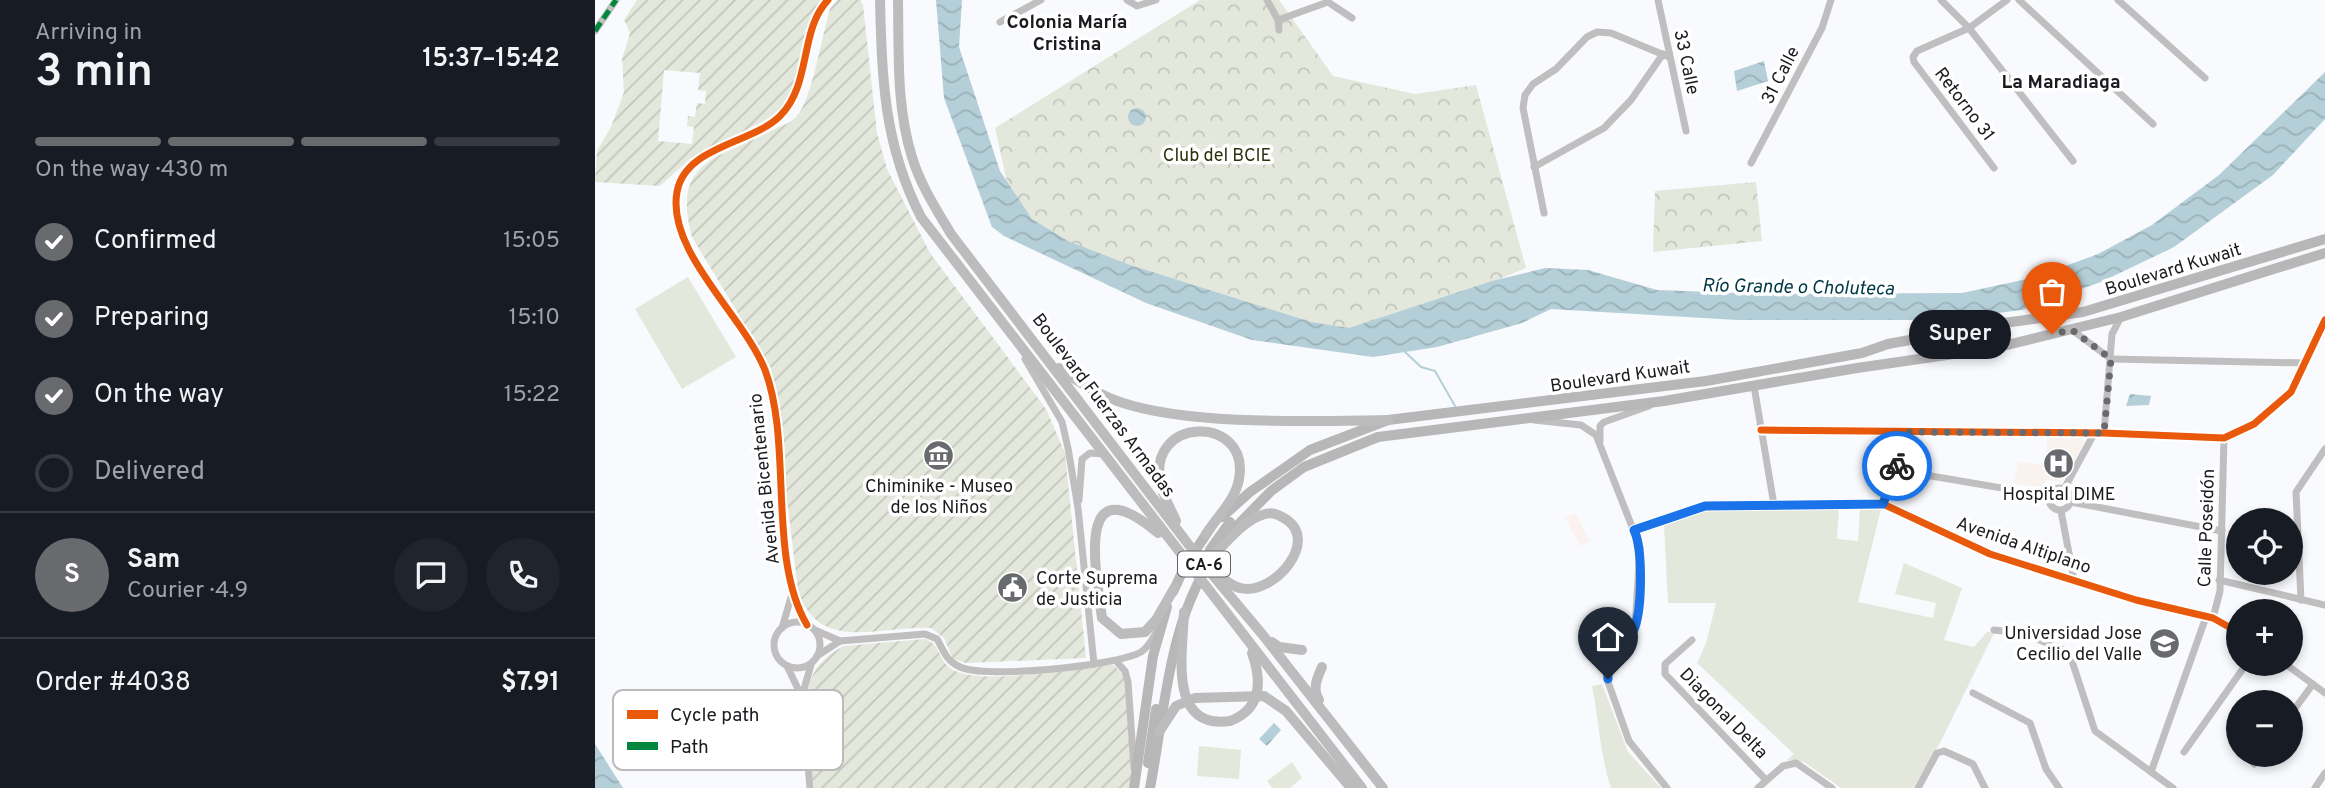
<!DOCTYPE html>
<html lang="en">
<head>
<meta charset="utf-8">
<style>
  :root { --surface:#171b24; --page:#20242c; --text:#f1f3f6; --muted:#9ea1a6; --line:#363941; --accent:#686a6d }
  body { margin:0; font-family:Overpass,sans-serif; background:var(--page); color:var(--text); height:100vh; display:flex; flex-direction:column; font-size:26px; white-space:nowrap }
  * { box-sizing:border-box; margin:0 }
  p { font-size:23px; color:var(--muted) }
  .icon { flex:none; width:38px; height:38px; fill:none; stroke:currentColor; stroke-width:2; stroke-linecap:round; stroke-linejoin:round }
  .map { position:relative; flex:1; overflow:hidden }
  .panel { display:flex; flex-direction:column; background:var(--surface); width:595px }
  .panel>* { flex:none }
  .buttons { position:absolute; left:1631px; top:508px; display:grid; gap:14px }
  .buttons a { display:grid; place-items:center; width:77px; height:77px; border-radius:50%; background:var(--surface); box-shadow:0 4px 10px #0003; font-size:35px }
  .pin { position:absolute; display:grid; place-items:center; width:60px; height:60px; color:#fff; margin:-72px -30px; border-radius:50% 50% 50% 0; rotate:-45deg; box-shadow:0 0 7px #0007 }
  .pin .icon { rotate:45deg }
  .courier { position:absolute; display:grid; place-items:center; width:70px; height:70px; margin:-35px; border:5px solid #1a73e8; border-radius:50%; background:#fff; color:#222; box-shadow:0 2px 9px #0007 }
  .bubble { position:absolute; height:49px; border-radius:24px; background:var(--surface); box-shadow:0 4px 10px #0003; font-size:23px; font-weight:600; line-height:49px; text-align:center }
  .headline em { font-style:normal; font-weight:600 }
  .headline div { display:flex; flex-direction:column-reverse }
  .headline { display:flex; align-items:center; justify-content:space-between; height:119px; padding:0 35px }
  h1 { font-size:46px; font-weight:600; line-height:52px }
  .bar { display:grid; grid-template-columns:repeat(4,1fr); gap:10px 7px; align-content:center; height:84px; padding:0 35px }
  .bar i { height:9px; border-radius:5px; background:var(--line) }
  .bar .on { background:var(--accent) }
  .bar p { grid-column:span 4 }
  .line { display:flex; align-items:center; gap:18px; padding:0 35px; border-top:2px solid var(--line) }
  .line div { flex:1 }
  .round { display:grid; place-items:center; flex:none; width:74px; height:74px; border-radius:37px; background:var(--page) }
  ol { padding:0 35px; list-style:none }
  li { display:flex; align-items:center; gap:21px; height:77px }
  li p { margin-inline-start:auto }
  li .icon { padding:7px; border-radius:50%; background:var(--accent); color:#fff; stroke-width:4 }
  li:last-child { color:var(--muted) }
  li i { width:38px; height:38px; border:4px solid var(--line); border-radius:50% }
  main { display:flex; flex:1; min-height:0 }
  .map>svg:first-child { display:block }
</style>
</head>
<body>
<main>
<section class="panel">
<div class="headline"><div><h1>3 min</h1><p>Arriving in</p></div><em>15:37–15:42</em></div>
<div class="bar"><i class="on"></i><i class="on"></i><i class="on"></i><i></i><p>On the way · 430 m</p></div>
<ol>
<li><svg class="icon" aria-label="check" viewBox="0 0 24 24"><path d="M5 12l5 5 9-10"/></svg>Confirmed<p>15:05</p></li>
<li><svg class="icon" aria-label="check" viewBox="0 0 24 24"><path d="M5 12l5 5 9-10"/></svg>Preparing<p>15:10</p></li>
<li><svg class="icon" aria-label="check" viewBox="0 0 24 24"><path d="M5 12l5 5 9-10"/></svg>On the way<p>15:22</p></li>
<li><i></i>Delivered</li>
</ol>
<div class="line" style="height:126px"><b class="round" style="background:var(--accent);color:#fff">S</b><div><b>Sam</b><p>Courier · 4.9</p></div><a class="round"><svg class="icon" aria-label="chat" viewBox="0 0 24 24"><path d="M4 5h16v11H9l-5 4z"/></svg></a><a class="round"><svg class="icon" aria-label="phone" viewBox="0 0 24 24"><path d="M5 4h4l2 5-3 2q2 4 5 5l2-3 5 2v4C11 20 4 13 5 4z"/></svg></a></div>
<div class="line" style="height:91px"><div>Order #4038</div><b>$7.91</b></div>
</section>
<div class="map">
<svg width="1730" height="788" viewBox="0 0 1730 788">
  <defs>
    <pattern id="park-crowns" width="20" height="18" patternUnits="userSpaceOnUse" patternTransform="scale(1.75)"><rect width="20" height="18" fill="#e4e7db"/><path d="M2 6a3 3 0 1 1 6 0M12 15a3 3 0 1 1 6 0" fill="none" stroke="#c3c6bc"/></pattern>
    <pattern id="garden-furrows" width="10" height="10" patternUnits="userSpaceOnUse" patternTransform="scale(1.75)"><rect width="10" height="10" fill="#e4e7db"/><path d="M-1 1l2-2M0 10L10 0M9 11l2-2" fill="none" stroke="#c3c6bc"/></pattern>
    <pattern id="water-waves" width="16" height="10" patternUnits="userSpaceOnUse" patternTransform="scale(1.75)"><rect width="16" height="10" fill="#b4cfd8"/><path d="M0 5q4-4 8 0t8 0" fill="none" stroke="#9ab1b9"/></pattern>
  </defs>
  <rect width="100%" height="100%" fill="#f8fafd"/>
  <polygon fill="#fcf1f1" points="980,513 995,541 985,546 970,518"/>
  <polygon fill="#faf2ed" points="1452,437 1484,438 1489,443 1467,482 1451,480 1446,488 1419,483 1423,462 1451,465"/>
  <g fill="#e4e7db">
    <polygon points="93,277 141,357 87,389 40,309"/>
    <polygon points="1244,507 1242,539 1263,541 1265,508 1286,509 1263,602 1338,618 1341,603 1300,594 1309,563 1367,588 1349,640 1379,647 1392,632 1399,633 1345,743 1318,788 1246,788 1209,762 1192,760 1199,754 1102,663 1111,643 1121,603 1073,603 1069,524 1109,509"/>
    <path d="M1007 684 1033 752 1066 788H1016C1005 755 1004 720 997 686Z"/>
    <polygon points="604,746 646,750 644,779 602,776"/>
    <polygon points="697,762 707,778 695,788 677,788 672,781"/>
  </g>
  <g fill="url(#park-crowns)">
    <polygon points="605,0 684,0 738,76 820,94 881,85 931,268 814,316 769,329 691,331 467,247 416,200 400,128"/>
    <polygon points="1161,182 1167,241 1058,252 1060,191"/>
  </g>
  <g fill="url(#garden-furrows)" fill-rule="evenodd">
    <path d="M42 0H225C215 30 201 96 180 115L96 158 65 186 0 182 2 151 16 127 29 92 27 59 35 33 29 20ZM69 70 105 73 103 90 111 91 110 104 102 103 100 117 93 116 92 126 99 127 97 144 63 141Z"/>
    <path d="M242 0H265L268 5 282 133 292 169 335 253 451 409 470 453 491 658 371 663 358 659 349 638 336 628C286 625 223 655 203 590L176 368 97 237C76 159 124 159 178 130 186 126 196 123 202 116 216 101 228 32 235 9Z"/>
    <path d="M330 639C346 644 344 663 358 670 390 686 480 668 517 664L530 676 537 788H219C214 736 191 674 249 646Z"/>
  </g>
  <g fill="url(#water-waves)">
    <polygon points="341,0 367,0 364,47 405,171 437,219 473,241 535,265 716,322 754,328 897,281 950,268 993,270 1062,290 1170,294 1367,293 1441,277 1503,254 1557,225 1624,175 1730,72 1730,119 1678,175 1579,247 1506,282 1427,310 1346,320 1142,320 956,309 927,323 842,347 778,357 657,340 551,303 409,236 397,227 349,98"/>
    <polygon points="1169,61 1173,81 1142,91 1139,71"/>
    <circle cx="542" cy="117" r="9"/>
    <polygon points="1535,394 1556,396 1554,405 1531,406"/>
    <polygon points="679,723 686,730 672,746 664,739"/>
    <polygon points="0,744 28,788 0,788"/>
  </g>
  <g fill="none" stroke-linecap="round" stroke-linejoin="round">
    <polyline stroke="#b4cfd8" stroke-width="2" points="809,351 826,367 840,371 860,406"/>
    <g stroke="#c0bebf" stroke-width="7">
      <polyline points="532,0 542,6 561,0"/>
      <polyline points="672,0 683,20 684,30"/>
      <polyline points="1063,0 1091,131"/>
      <polyline points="1346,0 1374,28 1478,161"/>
      <polyline points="1424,0 1558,124"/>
      <polyline points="1523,0 1610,78"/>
      <polyline points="683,20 733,2 757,18"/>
      <polyline points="405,22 446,0"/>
      <polyline points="0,31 21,0"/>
      <polyline points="1156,163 1227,28 1236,0"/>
      <polyline points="939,167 1009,128 1036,100 1068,54"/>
      <polyline points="1399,168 1319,62 1318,57 1322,51 1374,28 1412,0"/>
      <polyline points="949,213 928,108 930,95 938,84 961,69 992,37 1002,32 1016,33 1074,57"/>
      <polyline points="1477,330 1516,359"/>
      <polyline points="430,359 467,422 473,448 483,508 499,664"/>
      <polyline points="1516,359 1710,363"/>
      <polyline points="1159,386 1179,505"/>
      <polyline points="939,420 986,425 1001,435 1045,547 1040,628 1014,666 1012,679 1034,741 1072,788"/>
      <polyline points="1166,430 1509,433 1629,438 1659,424 1696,392 1730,320"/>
      <polyline points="1509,433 1517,334 1526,317"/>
      <polyline points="1005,441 1005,426 1009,422 1054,406"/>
      <polyline points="1301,470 1454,496"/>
      <circle cx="1465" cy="499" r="11"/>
      <polyline points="1469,489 1500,432"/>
      <polyline points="484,500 487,459 495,453 508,454"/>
      <polyline points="1476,502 1627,531"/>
      <polyline points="1288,504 1312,432"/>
      <polyline points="1466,511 1479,580"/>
      <polyline points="1039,530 1110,506 1288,504 1395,554 1541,600 1618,618 1643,632"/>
      <polyline points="1624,580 1730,605"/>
      <polyline points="1706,600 1701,492 1730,449"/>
      <polyline points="1618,618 1625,591 1629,438"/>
      <circle cx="202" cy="645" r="23"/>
      <path d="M212 625C172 557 198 444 170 370 149 316 71 251 82 192 90 146 157 144 185 116 217 84 204 30 233 0"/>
      <polyline points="187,628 197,594"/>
      <polyline points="220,630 245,641"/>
      <polyline points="1399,630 1427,633 1474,652 1500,731 1578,788"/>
      <polyline points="1097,640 1070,664 1070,674 1171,780"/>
      <path d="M222 656 245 641 330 634 342 639C349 651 351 661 365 667 390 679 521 666 546 652 554 647 558 638 562 631"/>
      <polyline points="521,661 530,671 533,682 539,768"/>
      <polyline points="1689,663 1730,693"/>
      <polyline points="192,666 206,695"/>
      <polyline points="1378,693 1435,723 1451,769 1464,788"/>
      <polyline points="1696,714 1718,684"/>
      <polyline points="1589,752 1652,663"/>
      <polyline points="1659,764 1666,754"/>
      <polyline points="1556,772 1611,617"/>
      <polyline points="215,788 207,696 216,665"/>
      <polyline points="1163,788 1188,766 1201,763 1237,788"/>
      <polyline points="1323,788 1342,753 1349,751 1378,764 1390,788"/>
      <polyline points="1720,788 1730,773"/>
    </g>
    <g stroke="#b8b7b7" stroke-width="10">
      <polyline points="1382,332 1371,335 1370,344 1385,345"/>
      <polyline points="1341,340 1349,339 1357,343 1354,350 1345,352"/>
      <polyline points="627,517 655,492 715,450 793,420 1111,381 1267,353 1293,344 1402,324 1488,312 1730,239"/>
      <polyline points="634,534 676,491 709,467 783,437 1069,401 1262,368 1400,348 1526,317 1730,253"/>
      <polyline points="615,550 635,522"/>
      <polyline points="578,592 590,566 614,530"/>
      <polyline points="553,763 561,709"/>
      <polyline points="539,788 558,656 572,607"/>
      <path d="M555 788C571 704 573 618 625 546"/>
    </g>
    <g stroke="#bcbcbd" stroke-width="10">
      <path d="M285 0C287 80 289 145 326 217L767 788"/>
      <path d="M303 0C304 52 301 106 317 157 325 184 341 209 356 234L610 566 667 634 788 788"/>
      <path d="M464 368C483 382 502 394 525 402 596 426 717 421 793 420"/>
      <path d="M581 521C576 509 569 498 566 486 549 415 656 414 644 479 641 499 622 517 611 534"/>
      <path d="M563 533C479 462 501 572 507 618L526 634 550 632 561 620 580 587"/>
      <path d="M621 552C634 540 650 520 667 515 674 512 681 513 687 517 729 538 678 597 645 588 636 586 629 579 622 574"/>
      <path d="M589 612C588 651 572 730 635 721 667 709 667 681 657 653"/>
      <polyline points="677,642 684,647 707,650"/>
      <path d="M724 700C717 689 722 678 727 667"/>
      <polyline points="564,732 581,706 600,698 669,696 691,711 756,788"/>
    </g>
    <polyline stroke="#00873e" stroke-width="5" stroke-dasharray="10 5" stroke-linecap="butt" points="0,31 21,0"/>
    <defs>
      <g id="cycleway">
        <polyline points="1166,430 1509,433 1629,438 1659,424 1696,392 1730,320"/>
        <polyline points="1039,530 1110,506 1288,504 1395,554 1541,600 1618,618 1643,632"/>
        <path d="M212 625C172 557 198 444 170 370 149 316 71 251 82 192 90 146 157 144 185 116 217 84 204 30 233 0"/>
      </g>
    </defs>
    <use href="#cycleway" stroke="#fff" stroke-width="11"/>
    <use href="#cycleway" stroke="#e8590c" stroke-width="7"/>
  </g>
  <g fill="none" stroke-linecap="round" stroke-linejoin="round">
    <polyline stroke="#686a6d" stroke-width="7" stroke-dasharray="0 12.6" points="1302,466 1312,432 1509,433 1516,359 1477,330 1457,334"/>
    <path stroke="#1a73e8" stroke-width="9" d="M1013 679C1011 658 1034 646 1040 627 1047 606 1048 549 1039 530L1110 506 1288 504 1302 466"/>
  </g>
  <defs>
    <symbol id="museum-disc" viewBox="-11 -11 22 22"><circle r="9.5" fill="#686a6d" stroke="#fff"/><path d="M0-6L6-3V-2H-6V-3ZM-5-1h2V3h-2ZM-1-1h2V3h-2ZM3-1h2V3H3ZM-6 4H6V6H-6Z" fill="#fff"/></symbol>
    <symbol id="hospital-disc" viewBox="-11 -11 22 22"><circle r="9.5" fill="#686a6d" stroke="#fff"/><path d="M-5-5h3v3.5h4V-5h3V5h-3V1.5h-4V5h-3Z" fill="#fff"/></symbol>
    <symbol id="civic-disc" viewBox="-11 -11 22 22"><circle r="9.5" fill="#686a6d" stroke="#fff"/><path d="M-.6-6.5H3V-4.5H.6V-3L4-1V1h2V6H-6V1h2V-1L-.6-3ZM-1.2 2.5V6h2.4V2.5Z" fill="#fff"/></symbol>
    <symbol id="university-disc" viewBox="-11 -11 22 22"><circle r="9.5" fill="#686a6d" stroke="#fff"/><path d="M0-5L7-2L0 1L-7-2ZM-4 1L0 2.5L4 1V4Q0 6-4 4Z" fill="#fff"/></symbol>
  </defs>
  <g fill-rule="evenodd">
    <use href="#museum-disc" x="326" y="438" width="35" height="35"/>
    <use href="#hospital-disc" x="1446" y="446" width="35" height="35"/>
    <use href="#civic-disc" x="400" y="570" width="35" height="35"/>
    <use href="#university-disc" x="1552" y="626" width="35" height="35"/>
  </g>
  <g text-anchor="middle" stroke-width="7" stroke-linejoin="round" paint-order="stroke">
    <rect fill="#fff" stroke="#5f6063" stroke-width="2" x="583" y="551.5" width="52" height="25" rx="5"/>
    <g font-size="16" font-weight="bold" fill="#1b1c20">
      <text x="609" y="570">CA-6</text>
    </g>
    <g font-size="18" fill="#1b1c20" stroke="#fff">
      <text transform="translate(1092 62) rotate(78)" y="6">33 Calle</text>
      <text transform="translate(1185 75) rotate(-63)" y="6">31 Calle</text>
      <text transform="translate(1370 104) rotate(53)" y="6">Retorno 31</text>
      <text transform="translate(1578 269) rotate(-17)" y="6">Boulevard Kuwait</text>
      <text transform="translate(1025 376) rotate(-8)" y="6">Boulevard Kuwait</text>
      <text transform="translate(509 405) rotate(53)" y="6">Boulevard Fuerzas Armadas</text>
      <text transform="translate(169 479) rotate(-96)" y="6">Avenida Bicentenario</text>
      <text transform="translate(1611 528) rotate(-88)" y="6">Calle Poseidón</text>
      <text transform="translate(1429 545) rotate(19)" y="6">Avenida Altiplano</text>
      <text transform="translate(1129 713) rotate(46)" y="6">Diagonal Delta</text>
    </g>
    <g font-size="18" fill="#2e3109" stroke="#fff">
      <text x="622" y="161">Club del BCIE</text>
    </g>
    <g font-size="18" fill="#1b1c20" stroke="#fff">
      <text x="344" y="492">Chiminike - Museo<tspan x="344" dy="21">de los Niños</tspan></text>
      <text x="1464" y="500">Hospital DIME</text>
      <text x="441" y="584" text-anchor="start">Corte Suprema<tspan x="441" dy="21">de Justicia</tspan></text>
      <text x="1547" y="639" text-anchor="end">Universidad Jose<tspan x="1547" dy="21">Cecilio del Valle</tspan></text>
    </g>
    <g font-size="19" font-weight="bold" fill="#1b1c20" stroke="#fff">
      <text x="472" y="28">Colonia María<tspan x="472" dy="22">Cristina</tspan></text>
      <text x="1466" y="88">La Maradiaga</text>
    </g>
    <g font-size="19" font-style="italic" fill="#003846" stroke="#fff">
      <text transform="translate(1203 286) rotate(1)" y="7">Río Grande o Choluteca</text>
    </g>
  </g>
  <rect x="18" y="690" width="230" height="80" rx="10" fill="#fff" stroke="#bbbbbc" stroke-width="2"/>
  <rect x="32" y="710" width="31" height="9" fill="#e8590c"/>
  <rect x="32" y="742" width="31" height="8" fill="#00873e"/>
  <g font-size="19" fill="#1b1c20">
    <text x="75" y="721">Cycle path</text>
    <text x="75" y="753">Path</text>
  </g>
</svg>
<div class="buttons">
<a><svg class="icon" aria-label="locate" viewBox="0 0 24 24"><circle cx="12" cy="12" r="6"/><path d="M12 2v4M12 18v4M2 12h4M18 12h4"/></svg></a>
<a>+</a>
<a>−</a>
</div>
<div class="pin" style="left:1457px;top:334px;background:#ea580c"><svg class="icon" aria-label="bag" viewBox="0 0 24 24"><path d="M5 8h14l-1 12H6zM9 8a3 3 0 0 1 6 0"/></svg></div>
<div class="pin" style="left:1013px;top:679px;background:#1f2937"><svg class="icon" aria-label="home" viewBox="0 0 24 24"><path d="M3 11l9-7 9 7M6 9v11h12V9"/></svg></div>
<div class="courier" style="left:1302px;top:466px"><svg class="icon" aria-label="bike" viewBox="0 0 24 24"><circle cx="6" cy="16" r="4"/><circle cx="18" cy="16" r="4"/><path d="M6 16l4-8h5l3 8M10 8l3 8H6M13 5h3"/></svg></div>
<div class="bubble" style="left:1314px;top:310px;width:102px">Super</div>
</div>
</main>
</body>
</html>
